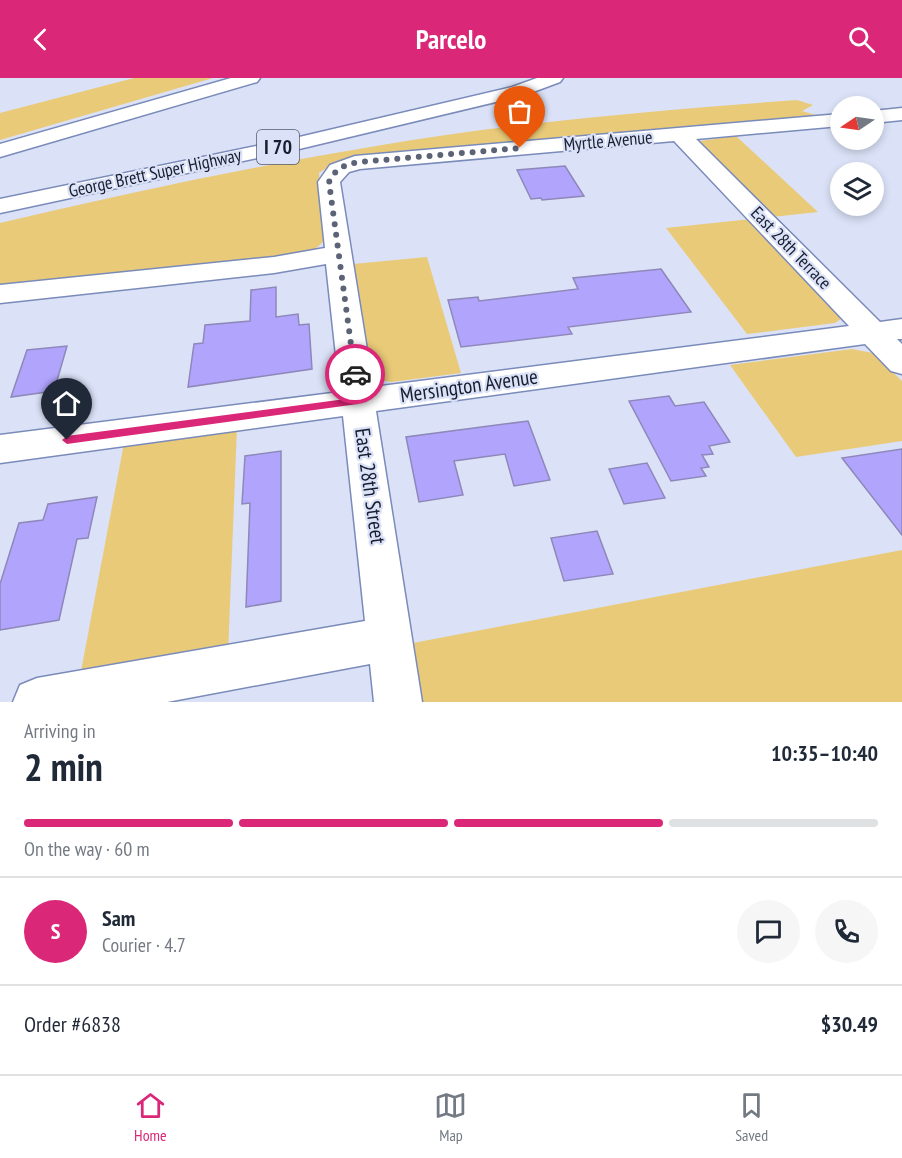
<!DOCTYPE html>
<html lang="en">
<head>
<meta charset="utf-8">
<style>
  :root { --surface:#fff; --page:#f6f6f7; --text:#1f2937; --muted:#747a83; --line:#e0e1e3; --accent:#db2777 }
  body { margin:0; font-family:"PT Sans Narrow",sans-serif; background:var(--page); color:var(--text); height:100vh; display:flex; flex-direction:column; font-size:22px; white-space:nowrap }
  * { box-sizing:border-box; margin:0 }
  p { font-size:20px; color:var(--muted) }
  .icon { flex:none; width:33px; height:33px; fill:none; stroke:currentColor; stroke-width:2; stroke-linecap:round; stroke-linejoin:round }
  .map { position:relative; height:624px; overflow:hidden }
  .drawer { display:flex; flex-direction:column; background:var(--surface); flex:1 }
  .drawer>* { flex:none }
  .needle { width:39px; rotate:257deg }
  .buttons { position:absolute; left:830px; top:18px; display:grid; gap:12px }
  .buttons a { display:grid; place-items:center; width:54px; height:54px; border-radius:50%; background:var(--surface); box-shadow:0 3px 9px #0003; font-size:30px }
  .pin { position:absolute; display:grid; place-items:center; width:51px; height:51px; color:#fff; margin:-62px -26px; border-radius:50% 50% 50% 0; rotate:-45deg; box-shadow:0 0 6px #0007 }
  .pin .icon { rotate:45deg }
  .courier { position:absolute; display:grid; place-items:center; width:60px; height:60px; margin:-30px; border:4px solid #db2777; border-radius:50%; background:#fff; color:#222; box-shadow:0 2px 8px #0007 }
  .headline em { font-style:normal; font-weight:700 }
  .headline div { display:flex; flex-direction:column-reverse }
  .headline { display:flex; align-items:center; justify-content:space-between; height:102px; padding:0 24px }
  h1 { font-size:39px; font-weight:700; line-height:45px }
  .bar { display:grid; grid-template-columns:repeat(4,1fr); gap:9px 6px; align-content:center; height:72px; padding:0 24px }
  .bar i { height:8px; border-radius:4px; background:var(--line) }
  .bar .selected { background:var(--accent) }
  .bar p { grid-column:span 4 }
  .line { display:flex; align-items:center; gap:15px; padding:0 24px; border-top:2px solid var(--line) }
  .line div { flex:1 }
  .round { display:grid; place-items:center; flex:none; width:63px; height:63px; border-radius:32px; background:var(--page) }
  header { display:flex; justify-content:space-between; align-items:center; height:78px; padding:0 24px; background:var(--accent); color:#fff; font-size:27px; font-weight:700 }
  .menu { display:flex; justify-content:space-around; align-items:center; height:84px; border-top:2px solid var(--line); background:var(--surface); font-size:16px; color:var(--muted) }
  .menu a { display:grid; justify-items:center; gap:3px }
  .menu .selected { color:var(--accent) }
  .map>svg:first-child { display:block }
</style>
</head>
<body>
<header><svg class="icon" aria-label="back" viewBox="0 0 24 24"><path d="M15 5l-7 7 7 7"/></svg>Parcelo<svg class="icon" aria-label="search" viewBox="0 0 24 24"><circle cx="10" cy="10" r="6"/><path d="M15 15l6 6"/></svg></header>
<div class="map">
<svg width="902" height="624" viewBox="0 0 902 624">
  <rect width="100%" height="100%" fill="#dbe2f7"/>
  <g fill="#e9ca78">
    <polygon points="134,0 213,0 0,62 0,35"/>
    <path d="M797 22 813 27 802 33 819 38 355 80 331 87 319 95 324 163 312 174 286 180 0 210V145C126 115 254 88 382 67 520 44 659 32 797 22Z"/>
    <polygon points="736,58 818,134 772,139 700,63"/>
    <polygon points="751,141 838,234 841,241 835,245 747,256 666,150"/>
    <polygon points="427,179 461,295 392,304 373,301 368,295 353,186"/>
    <polygon points="852,271 873,275 902,303 902,363 796,379 730,287"/>
    <polygon points="237,349 228,576 79,604 124,365"/>
    <polygon points="902,472 902,624 422,624 413,565"/>
  </g>
  <g fill="#b0a4fc" stroke="#8e88ba" stroke-width="1.5">
    <polygon points="565,88 584,118 542,122 541,120 531,121 517,92"/>
    <polygon points="661,191 691,234 568,249 572,256 461,269 448,222 478,219 479,223 578,211 573,200"/>
    <polygon points="276,209 276,239 298,236 299,247 309,246 312,291 188,309 194,266 203,265 205,247 250,243 251,212"/>
    <polygon points="67,268 54,313 11,319 27,272"/>
    <polygon points="669,318 675,328 704,324 730,364 709,368 713,376 702,377 709,389 701,390 706,398 671,403 629,323"/>
    <polygon points="528,343 550,402 514,408 505,376 454,383 463,417 419,424 406,359"/>
    <polygon points="902,371 902,457 842,380"/>
    <polygon points="281,373 281,523 246,529 250,425 242,426 245,378"/>
    <polygon points="647,385 665,420 624,426 609,391"/>
    <polygon points="97,419 88,460 77,461 59,542 0,552 0,506 19,445 43,442 48,426"/>
    <polygon points="597,453 613,496 564,503 551,460"/>
  </g>
  <g fill="none" stroke-linecap="round" stroke-linejoin="round">
    <defs>
      <g id="minor">
        <polygon points="902,30 902,42 873,45 873,33"/>
        <path d="M840 36V48L696 61 880 244 902 241V261H897L902 266V296L891 293 865 266 376 333 422 624H374L370 586 167 624H13L20 607 37 600 365 543 343 338 0 385V357L340 314 326 186 274 195 0 225V207L274 179 325 170 318 104 330 87 355 78ZM674 63 849 248 373 309 340 104 349 94 360 91Z"/>
      </g>
      <g id="highway">
        <polygon points="231,0 260,0 257,4 0,79 0,66"/>
        <polygon points="537,0 563,0 560,4 525,17 295,72 0,135 0,121 295,60 512,9"/>
      </g>
    </defs>
    <use href="#minor" stroke="#7a8bba" stroke-width="3"/>
    <use href="#highway" stroke="#7a8bba" stroke-width="3"/>
    <use href="#minor" fill="#fff" fill-rule="evenodd"/>
    <use href="#highway" fill="#fff" fill-rule="evenodd"/>
  </g>
  <polygon fill="#db2777" points="355,293 360,296 363,322 358,326 67,366 62,362 67,358 353,320 350,296"/>
  <g fill="none" stroke-linecap="round" stroke-linejoin="round">
    <path stroke="#5c6376" stroke-width="6" stroke-dasharray="0 10.8" d="M355 296 329 104C335 90 346 86 360 84L520 70"/>
  </g>
  <g text-anchor="middle" stroke-width="4.5" stroke-linejoin="round" paint-order="stroke">
    <g font-size="18" fill="#181e31" stroke="#dbe2f7">
      <text transform="translate(608 63) rotate(-5)" y="6">Myrtle Avenue</text>
      <text transform="translate(155 95) rotate(-12)" y="6">George Brett Super Highway</text>
      <text transform="translate(791 170) rotate(46)" y="6">East 28th Terrace</text>
    </g>
    <rect fill="#dbe2f7" stroke="#52596c" stroke-width="1.5" x="257" y="52" width="42" height="34" rx="4.5"/>
    <g font-size="20" font-weight="bold" fill="#181e31">
      <text x="278" y="76">I 70</text>
    </g>
    <g font-size="21" fill="#181e31" stroke="#dbe2f7">
      <text transform="translate(469 308) rotate(-8)" y="7">Mersington Avenue</text>
      <text transform="translate(370 408) rotate(82)" y="7">East 28th Street</text>
    </g>
  </g>
</svg>
<div class="buttons">
<a><svg class="needle" viewBox="-14 -14 28 28"><path d="M0-13l5 13h-10z" fill="#e53935"/><path d="M0 13l5-13h-10z" fill="#747a83"/></svg></a>
<a><svg class="icon" aria-label="layers" viewBox="0 0 24 24"><path d="M12 4l9 5-9 5-9-5zM3 14l9 5 9-5"/></svg></a>
</div>
<div class="pin" style="left:520px;top:70px;background:#ea580c"><svg class="icon" aria-label="bag" viewBox="0 0 24 24"><path d="M5 8h14l-1 12H6zM9 8a3 3 0 0 1 6 0"/></svg></div>
<div class="pin" style="left:67px;top:362px;background:#1f2937"><svg class="icon" aria-label="home" viewBox="0 0 24 24"><path d="M3 11l9-7 9 7M6 9v11h12V9"/></svg></div>
<div class="courier" style="left:355px;top:296px"><svg class="icon" aria-label="car" viewBox="0 0 24 24"><path d="M5 17H2v-5l4-1 3-4h7l3 4 3 1v5h-3M9 17h6M6 11h13"/><circle cx="7" cy="17" r="2"/><circle cx="17" cy="17" r="2"/></svg></div>
</div>
<section class="drawer">
<div class="headline"><div><h1>2 min</h1><p>Arriving in</p></div><em>10:35–10:40</em></div>
<div class="bar"><i class="selected"></i><i class="selected"></i><i class="selected"></i><i></i><p>On the way · 60 m</p></div>
<div class="line" style="height:108px"><b class="round" style="background:var(--accent);color:#fff">S</b><div><b>Sam</b><p>Courier · 4.7</p></div><a class="round"><svg class="icon" aria-label="chat" viewBox="0 0 24 24"><path d="M4 5h16v11H9l-5 4z"/></svg></a><a class="round"><svg class="icon" aria-label="phone" viewBox="0 0 24 24"><path d="M5 4h4l2 5-3 2q2 4 5 5l2-3 5 2v4C11 20 4 13 5 4z"/></svg></a></div>
<div class="line" style="height:78px"><div>Order #6838</div><b>$30.49</b></div>
</section>
<nav class="menu">
<a class="selected"><svg class="icon" aria-label="home" viewBox="0 0 24 24"><path d="M3 11l9-7 9 7M6 9v11h12V9"/></svg>Home</a>
<a><svg class="icon" aria-label="map" viewBox="0 0 24 24"><path d="M3 6l6-2 6 2 6-2v14l-6 2-6-2-6 2zM9 4v14M15 6v14"/></svg>Map</a>
<a><svg class="icon" aria-label="saved" viewBox="0 0 24 24"><path d="M7 4h10v16l-5-4-5 4z"/></svg>Saved</a>
</nav>
</body>
</html>
